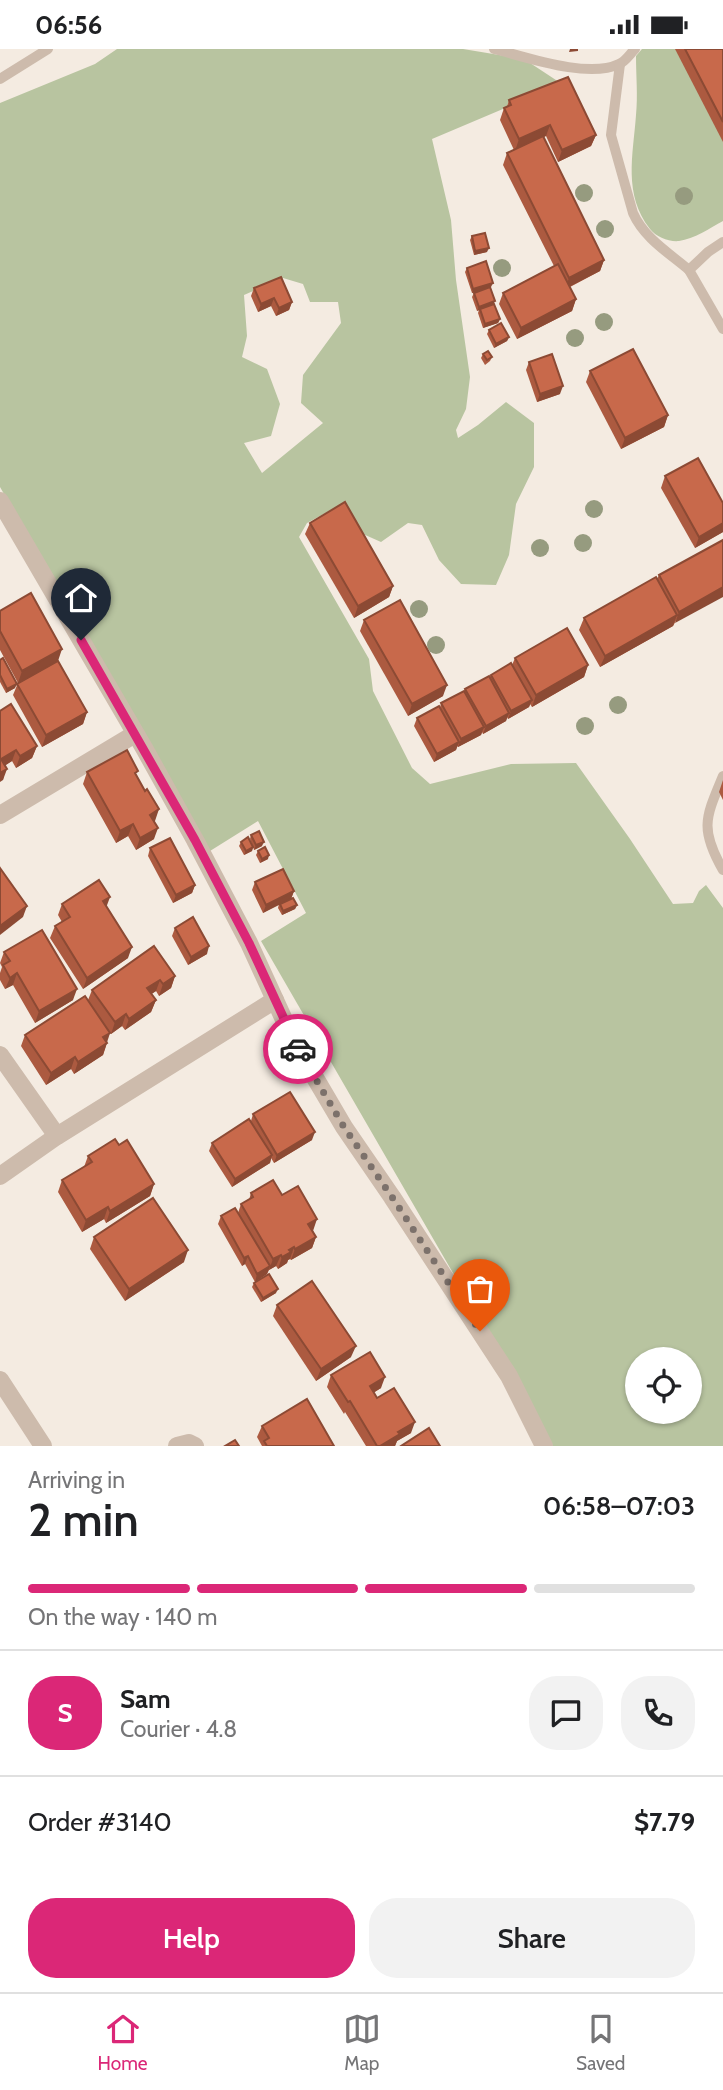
<!DOCTYPE html>
<html lang="en">
<head>
<meta charset="utf-8">
<style>
  :root { --surface:#fff; --page:#f2f2f2; --text:#202124; --muted:#757577; --line:#e0e0e0; --accent:#db2777 }
  body { margin:0; font-family:Cabin,sans-serif; background:var(--page); color:var(--text); height:100vh; display:flex; flex-direction:column; font-size:26px; white-space:nowrap }
  * { box-sizing:border-box; margin:0 }
  p { font-size:23px; color:var(--muted) }
  .icon { flex:none; width:38px; height:38px; fill:none; stroke:currentColor; stroke-width:2; stroke-linecap:round; stroke-linejoin:round }
  .map { position:relative; height:1397px; overflow:hidden }
  .drawer { display:flex; flex-direction:column; background:var(--surface); flex:1 }
  .drawer>* { flex:none }
  .controls { position:absolute; left:625px; top:1298px; display:grid; gap:14px }
  .controls a { display:grid; place-items:center; width:77px; height:77px; border-radius:50%; background:var(--surface); box-shadow:0 2px 5px #0004; font-size:35px }
  .pin { position:absolute; display:grid; place-items:center; width:60px; height:60px; color:#fff; margin:-72px -30px; border-radius:50% 50% 50% 0; rotate:-45deg; box-shadow:0 0 7px #0007 }
  .pin .icon { rotate:45deg }
  .courier { position:absolute; display:grid; place-items:center; width:70px; height:70px; margin:-35px; border:5px solid #db2777; border-radius:50%; background:#fff; color:#222; box-shadow:0 2px 9px #0007 }
  .headline em { font-style:normal; font-weight:600 }
  .headline div { display:flex; flex-direction:column-reverse }
  .headline { display:flex; align-items:center; justify-content:space-between; height:119px; padding:0 28px }
  h1 { font-size:46px; font-weight:600; line-height:52px }
  .bar { display:grid; grid-template-columns:repeat(4,1fr); gap:10px 7px; align-content:center; height:84px; padding:0 28px }
  .bar i { height:9px; border-radius:5px; background:var(--line) }
  .bar .current { background:var(--accent) }
  .bar p { grid-column:span 4 }
  .line { display:flex; align-items:center; gap:18px; padding:0 28px; border-top:2px solid var(--line) }
  .line div { flex:1 }
  .round { display:grid; place-items:center; flex:none; width:74px; height:74px; border-radius:28px; background:var(--page) }
  .action { display:flex; gap:14px; margin-top:auto; padding:14px 28px }
  .action a { flex:1; height:80px; border-radius:28px; background:var(--accent); color:#fff; font-size:28px; font-weight:600; line-height:80px; text-align:center }
  .action a+a { background:var(--page); color:var(--text) }
  .status { display:flex; justify-content:space-between; align-items:center; height:49px; padding:0 35px; background:var(--surface); direction:ltr }
  .status svg { height:19px; fill:currentColor }
  .menu { display:flex; justify-content:space-around; align-items:center; height:98px; border-top:2px solid var(--line); background:var(--surface); font-size:19px; color:var(--muted) }
  .menu a { display:grid; justify-items:center; gap:4px }
  .menu .current { color:var(--accent) }
  .map>svg:first-child { display:block }
</style>
</head>
<body>
<div class="status"><b>06:56</b><svg viewBox="0 0 49 12"><path d="M0 12V9h3v3zM5 12V6h3v6zM10 12V3h3v9zM15 12V0h3v12zM26 1h20v11H26zM47 4h2v5h-2z"/></svg></div>
<div class="map">
<svg width="723" height="1397" viewBox="0 0 723 1397">
  <rect width="100%" height="100%" fill="#f4ebe1"/>
  <g fill="#b8c4a0" fill-rule="evenodd">
    <path d="M117 0H463L524 10 562 35 432 90 451 171 456 231 470 328 466 360 456 381 458 389 478 376 506 353 534 374V418L516 455 509 506 496 536 461 535 439 511 422 476 408 474 381 493 363 485 347 465 333 460 307 474 299 488 369 610 373 642 412 719 430 735 511 715 576 714 630 790 673 855 693 854 699 842 706 836 723 859V1397H553L261 892 306 864 258 772 210 802 0 438V54L95 15ZM283 229 303 235 310 253H338L341 274 303 326 301 354 323 374 262 424 244 394 271 387 280 355 267 320 242 308 247 287 244 246ZM637 1311H690V1363H637Z"/>
    <path d="M642 0H723V172C710 179 694 190 679 192 669 193 656 188 650 180 623 145 633 107 636 66 638 47 636 27 636 7Z"/>
  </g>
  <g fill="none" stroke-linecap="round" stroke-linejoin="round">
    <g stroke="#cdbbac" stroke-width="10">
      <path d="M494 0C526 8 588 30 619 15 625 13 630 5 635 0"/>
      <path d="M620 15 611 86 633 164C644 189 669 204 689 221"/>
      <polyline points="0,30 48,0"/>
      <polyline points="723,193 708,203 689,221 723,280"/>
      <path d="M723 727C706 768 699 779 723 821"/>
    </g>
    <g stroke="#cdbbac" stroke-width="18">
      <polyline points="0,452 144,699 195,791 249,894 291,986 314,1027 344,1078 392,1148 509,1327 544,1397"/>
      <polyline points="0,766 135,685"/>
      <polyline points="0,1006 57,1087"/>
      <polyline points="0,1127 57,1087 275,951"/>
      <polyline points="0,1331 43,1397"/>
      <polyline points="177,1397 189,1394 195,1397"/>
    </g>
  </g>
  <g fill="#969b7f">
    <circle cx="584" cy="144" r="9"/>
    <circle cx="684" cy="147" r="9"/>
    <circle cx="605" cy="180" r="9"/>
    <circle cx="502" cy="219" r="9"/>
    <circle cx="604" cy="273" r="9"/>
    <circle cx="575" cy="289" r="9"/>
    <circle cx="594" cy="460" r="9"/>
    <circle cx="583" cy="494" r="9"/>
    <circle cx="540" cy="499" r="9"/>
    <circle cx="419" cy="560" r="9"/>
    <circle cx="436" cy="596" r="9"/>
    <circle cx="618" cy="656" r="9"/>
    <circle cx="585" cy="677" r="9"/>
  </g>
  <g fill="#ac5a40">
    <polygon points="675,0 723,0 723,93"/>
    <polygon points="509,51 596,86 591,97 558,113 546,87 543,88 604,211 600,222 570,238 576,250 572,262 517,290 499,255 503,244 554,217 503,116 507,104 514,101 500,71 504,59 507,58"/>
    <polygon points="472,187 487,203 474,206 470,191"/>
    <polygon points="467,219 491,238 490,238 494,255 500,270 498,274 483,279 478,264 479,261 477,262 472,248 474,244 477,243 472,244 465,223"/>
    <polygon points="254,239 292,253 289,261 276,267 271,257 258,263 251,247"/>
    <polygon points="489,281 509,288 507,292 494,299 487,285"/>
    <polygon points="483,305 492,308 490,312 485,316 481,309"/>
    <polygon points="529,313 560,345 537,353 526,321"/>
    <polygon points="590,322 668,366 664,378 621,400 586,333"/>
    <polygon points="665,427 723,454 723,483 695,499 661,439"/>
    <polygon points="310,474 393,537 389,548 354,569 305,485"/>
    <polygon points="723,491 673,577 600,618 579,581 584,569 657,530 659,526"/>
    <polygon points="0,562 58,612 87,663 83,675 42,698 13,646 18,634 0,601"/>
    <polygon points="364,571 443,647 408,667 360,582"/>
    <polygon points="515,609 588,616 584,628 532,658 530,655 529,658 508,670 507,668 506,672 483,685 482,683 481,686 458,698 457,697 456,701 434,713 414,677 417,669 440,659 441,654 464,643 465,640 489,629 491,626 512,616"/>
    <polygon points="0,611 15,639 6,644 0,633"/>
    <polygon points="0,662 37,697 32,709 16,719 12,712 5,716 3,731"/>
    <polygon points="87,723 136,727 145,742 154,772 154,790 136,801 128,787 116,794 83,735"/>
    <polygon points="723,731 723,751 719,743"/>
    <polygon points="251,786 262,797 254,801 253,798 252,802 244,806 239,797 241,793 253,798 250,790"/>
    <polygon points="150,799 195,836 192,844 173,854 148,807"/>
    <polygon points="258,802 268,810 260,814 256,806"/>
    <polygon points="255,833 294,842 291,850 297,856 295,860 282,866 278,859 279,855 263,864 252,841"/>
    <polygon points="62,855 106,857 128,909 83,940 50,889 55,877 62,873 58,866"/>
    <polygon points="175,879 207,905 188,916 172,887"/>
    <polygon points="4,903 73,951 35,974 13,936 5,940 0,931 0,924 2,918 0,914"/>
    <polygon points="175,927 171,939 159,947 156,942 151,945 156,951 151,963 125,981 122,977 111,985 106,979 107,994 103,1006 74,1025 71,1020 46,1036 21,997 25,986 88,951 92,941"/>
    <polygon points="253,1065 312,1091 274,1114 271,1109 270,1114 232,1138 209,1102 212,1094 251,1072"/>
    <polygon points="119,1096 154,1135 150,1147 106,1174 104,1170 82,1183 58,1143 62,1131 84,1118 88,1107"/>
    <polygon points="251,1144 282,1146 313,1182 316,1188 312,1199 291,1211 290,1210 288,1211 287,1214 278,1220 276,1217 269,1221 267,1225 255,1233 245,1215 242,1217 218,1175 221,1167 238,1164 241,1155 249,1151"/>
    <polygon points="94,1188 184,1213 125,1252 90,1200"/>
    <polygon points="254,1234 276,1244 261,1253 252,1238"/>
    <polygon points="277,1256 351,1308 316,1332 273,1267"/>
    <polygon points="331,1326 381,1339 373,1344 377,1349 411,1384 397,1392 395,1397 366,1397 345,1363 344,1365 327,1338"/>
    <polygon points="262,1377 334,1397 262,1397 257,1388"/>
  </g>
  <g fill="#8c4a34">
    <polygon points="570,0 578,0 578,2 569,3"/>
    <polygon points="550,76 546,87 515,102 519,90"/>
    <polygon points="596,86 591,97 558,113 562,101"/>
    <polygon points="489,199 487,203 474,206 475,202"/>
    <polygon points="604,211 600,222 565,240 569,229"/>
    <polygon points="493,234 491,238 472,244 473,240"/>
    <polygon points="274,249 271,257 258,263 261,255"/>
    <polygon points="576,250 572,262 517,290 521,279"/>
    <polygon points="495,252 493,256 477,262 479,258"/>
    <polygon points="292,253 289,261 276,267 279,259"/>
    <polygon points="500,270 498,274 483,279 485,275"/>
    <polygon points="509,288 507,292 494,299 496,295"/>
    <polygon points="563,337 560,345 537,353 540,345"/>
    <polygon points="668,366 664,378 621,400 625,389"/>
    <polygon points="723,474 723,483 695,499 699,488"/>
    <polygon points="393,537 389,548 354,569 358,557"/>
    <polygon points="723,538 723,548 675,574 679,563"/>
    <polygon points="677,566 673,577 600,618 605,607"/>
    <polygon points="62,600 58,612 18,634 22,622"/>
    <polygon points="588,616 584,628 532,658 536,646"/>
    <polygon points="17,635 15,639 6,644 7,640"/>
    <polygon points="447,636 443,647 408,667 412,655"/>
    <polygon points="532,651 529,658 508,670 511,662"/>
    <polygon points="87,663 83,675 42,698 46,686"/>
    <polygon points="509,664 506,672 483,685 486,677"/>
    <polygon points="484,678 481,686 458,698 461,690"/>
    <polygon points="459,693 456,701 434,713 437,705"/>
    <polygon points="37,697 32,709 16,719 20,707"/>
    <polygon points="16,701 12,712 0,720 1,710"/>
    <polygon points="7,720 3,731 0,733 0,724"/>
    <polygon points="159,760 155,772 146,777 150,766"/>
    <polygon points="133,775 128,787 116,794 120,782"/>
    <polygon points="158,779 154,790 136,801 140,789"/>
    <polygon points="264,793 262,797 254,801 256,796"/>
    <polygon points="253,798 252,802 244,806 246,802"/>
    <polygon points="269,806 268,810 260,814 262,810"/>
    <polygon points="195,836 192,844 173,854 176,846"/>
    <polygon points="294,842 291,850 263,864 266,856"/>
    <polygon points="110,848 106,859 103,852"/>
    <polygon points="297,856 295,860 282,866 283,862"/>
    <polygon points="27,857 23,868 0,886 0,877"/>
    <polygon points="209,897 207,905 188,916 191,908"/>
    <polygon points="132,898 128,909 83,940 87,929"/>
    <polygon points="17,924 13,936 5,940 10,929"/>
    <polygon points="175,927 171,939 159,947 163,935"/>
    <polygon points="160,931 156,942 143,951 147,939"/>
    <polygon points="77,940 73,951 35,974 39,962"/>
    <polygon points="156,951 151,963 125,981 129,970"/>
    <polygon points="126,965 122,977 111,985 115,973"/>
    <polygon points="110,984 103,1006 74,1025 78,1013 103,988"/>
    <polygon points="75,1008 71,1020 46,1036 51,1024"/>
    <polygon points="315,1083 312,1091 274,1114 277,1106"/>
    <polygon points="272,1106 270,1114 232,1138 235,1130"/>
    <polygon points="154,1135 150,1147 106,1174 110,1162"/>
    <polygon points="108,1158 104,1170 82,1183 86,1171"/>
    <polygon points="317,1170 313,1182 308,1175"/>
    <polygon points="316,1188 312,1199 291,1211 295,1200"/>
    <polygon points="294,1198 290,1210 288,1211 287,1214 278,1220 282,1208 289,1201"/>
    <polygon points="188,1201 184,1213 125,1252 129,1240"/>
    <polygon points="281,1206 276,1217 269,1221 273,1210"/>
    <polygon points="248,1207 245,1215 242,1217 244,1209"/>
    <polygon points="270,1217 267,1225 255,1233 257,1225"/>
    <polygon points="278,1240 276,1244 261,1253 263,1249"/>
    <polygon points="356,1297 351,1308 316,1332 321,1320"/>
    <polygon points="385,1328 381,1339 365,1349 370,1337"/>
    <polygon points="415,1373 411,1384 397,1392 395,1397 380,1397 398,1383"/>
  </g>
  <g fill="#c8694b" stroke="#8c4a34" stroke-width="2">
    <polygon points="685,0 723,0 723,73"/>
    <polygon points="568,28 596,86 562,101 550,76 519,90 504,59 511,56 509,51"/>
    <polygon points="543,87 604,211 569,229 507,104"/>
    <polygon points="485,184 489,199 475,202 472,187"/>
    <polygon points="486,212 493,234 473,240 467,219"/>
    <polygon points="558,215 576,250 521,279 503,244"/>
    <polygon points="281,228 292,253 279,259 274,249 261,255 254,239"/>
    <polygon points="490,238 495,252 479,258 474,244"/>
    <polygon points="494,255 500,270 485,275 480,260"/>
    <polygon points="501,274 509,288 496,295 489,281"/>
    <polygon points="633,300 668,366 625,389 590,322"/>
    <polygon points="488,302 492,308 487,311 483,305"/>
    <polygon points="552,305 563,337 540,345 529,313"/>
    <polygon points="698,409 723,454 723,474 699,488 665,427"/>
    <polygon points="345,453 393,537 358,557 310,474"/>
    <polygon points="723,491 723,538 679,563 659,526"/>
    <polygon points="656,528 677,566 605,607 584,569"/>
    <polygon points="31,544 62,600 22,622 0,582 0,562"/>
    <polygon points="400,551 447,636 412,655 364,571"/>
    <polygon points="567,579 588,616 536,646 515,609"/>
    <polygon points="3,609 17,635 7,640 0,626 0,611"/>
    <polygon points="58,612 87,663 46,686 17,635"/>
    <polygon points="511,614 532,651 511,662 491,626"/>
    <polygon points="489,627 509,664 486,677 465,640"/>
    <polygon points="464,642 484,678 461,690 441,654"/>
    <polygon points="11,655 37,697 20,707 16,701 1,710 7,720 0,724 0,662"/>
    <polygon points="439,657 459,693 437,705 417,669"/>
    <polygon points="127,701 138,722 135,724 145,742 147,740 159,760 150,766 158,779 140,789 133,775 120,782 87,723"/>
    <polygon points="259,782 264,793 256,796 251,786"/>
    <polygon points="248,788 253,798 246,802 241,793"/>
    <polygon points="170,789 195,836 176,846 150,799"/>
    <polygon points="265,798 269,806 262,810 258,802"/>
    <polygon points="0,819 27,857 0,877"/>
    <polygon points="283,820 294,842 266,856 255,833"/>
    <polygon points="99,831 110,848 103,852 132,898 87,929 55,877 70,868 62,855"/>
    <polygon points="293,849 297,856 283,862 280,855"/>
    <polygon points="193,868 209,897 191,908 175,879"/>
    <polygon points="42,881 77,940 39,962 17,924 10,929 3,916 10,912 4,903"/>
    <polygon points="154,897 175,927 163,935 160,931 147,939 156,951 129,970 126,965 115,973 92,941"/>
    <polygon points="85,947 110,984 103,988 107,994 78,1013 75,1008 51,1024 25,986"/>
    <polygon points="290,1043 315,1083 277,1106 253,1065"/>
    <polygon points="249,1070 272,1106 235,1130 212,1094"/>
    <polygon points="115,1090 119,1096 127,1091 154,1135 110,1162 108,1158 86,1171 62,1131 92,1113 88,1107"/>
    <polygon points="273,1131 282,1146 298,1137 317,1170 308,1175 316,1188 295,1200 294,1198 289,1201 291,1203 282,1208 281,1206 273,1210 241,1155 253,1148 251,1144"/>
    <polygon points="153,1149 188,1201 129,1240 94,1188"/>
    <polygon points="235,1159 270,1217 257,1225 248,1207 244,1209 221,1167"/>
    <polygon points="269,1225 278,1240 263,1249 254,1234"/>
    <polygon points="312,1232 356,1297 321,1320 277,1256"/>
    <polygon points="370,1303 385,1328 370,1337 377,1349 394,1339 415,1373 398,1383 400,1385 380,1397 377,1397 350,1352 348,1353 331,1326"/>
    <polygon points="307,1350 334,1397 267,1397 264,1392 269,1389 262,1377"/>
    <polygon points="429,1379 440,1397 401,1397"/>
    <polygon points="235,1391 239,1397 225,1397"/>
  </g>
  <g fill="none" stroke-linecap="round" stroke-linejoin="round">
    <polyline stroke="#7c716b" stroke-width="7" stroke-dasharray="0 12.6" points="298,1000 344,1078 392,1148 480,1282"/>
    <polyline stroke="#db2777" stroke-width="9" points="81,591 195,791 249,894 298,1000"/>
  </g>
</svg>
<div class="controls">
<a><svg class="icon" aria-label="locate" viewBox="0 0 24 24"><circle cx="12" cy="12" r="6"/><path d="M12 2v4M12 18v4M2 12h4M18 12h4"/></svg></a>
</div>
<div class="pin" style="left:480px;top:1282px;background:#ea580c"><svg class="icon" aria-label="bag" viewBox="0 0 24 24"><path d="M5 8h14l-1 12H6zM9 8a3 3 0 0 1 6 0"/></svg></div>
<div class="pin" style="left:81px;top:591px;background:#1f2937"><svg class="icon" aria-label="home" viewBox="0 0 24 24"><path d="M3 11l9-7 9 7M6 9v11h12V9"/></svg></div>
<div class="courier" style="left:298px;top:1000px"><svg class="icon" aria-label="car" viewBox="0 0 24 24"><path d="M5 17H2v-5l4-1 3-4h7l3 4 3 1v5h-3M9 17h6M6 11h13"/><circle cx="7" cy="17" r="2"/><circle cx="17" cy="17" r="2"/></svg></div>
</div>
<section class="drawer">
<div class="headline"><div><h1>2 min</h1><p>Arriving in</p></div><em>06:58–07:03</em></div>
<div class="bar"><i class="current"></i><i class="current"></i><i class="current"></i><i></i><p>On the way · 140 m</p></div>
<div class="line" style="height:126px"><b class="round" style="background:var(--accent);color:#fff">S</b><div><b>Sam</b><p>Courier · 4.8</p></div><a class="round"><svg class="icon" aria-label="chat" viewBox="0 0 24 24"><path d="M4 5h16v11H9l-5 4z"/></svg></a><a class="round"><svg class="icon" aria-label="phone" viewBox="0 0 24 24"><path d="M5 4h4l2 5-3 2q2 4 5 5l2-3 5 2v4C11 20 4 13 5 4z"/></svg></a></div>
<div class="line" style="height:91px"><div>Order #3140</div><b>$7.79</b></div>
<div class="action"><a>Help</a><a>Share</a></div>
</section>
<nav class="menu">
<a class="current"><svg class="icon" aria-label="home" viewBox="0 0 24 24"><path d="M3 11l9-7 9 7M6 9v11h12V9"/></svg>Home</a>
<a><svg class="icon" aria-label="map" viewBox="0 0 24 24"><path d="M3 6l6-2 6 2 6-2v14l-6 2-6-2-6 2zM9 4v14M15 6v14"/></svg>Map</a>
<a><svg class="icon" aria-label="saved" viewBox="0 0 24 24"><path d="M7 4h10v16l-5-4-5 4z"/></svg>Saved</a>
</nav>
</body>
</html>
